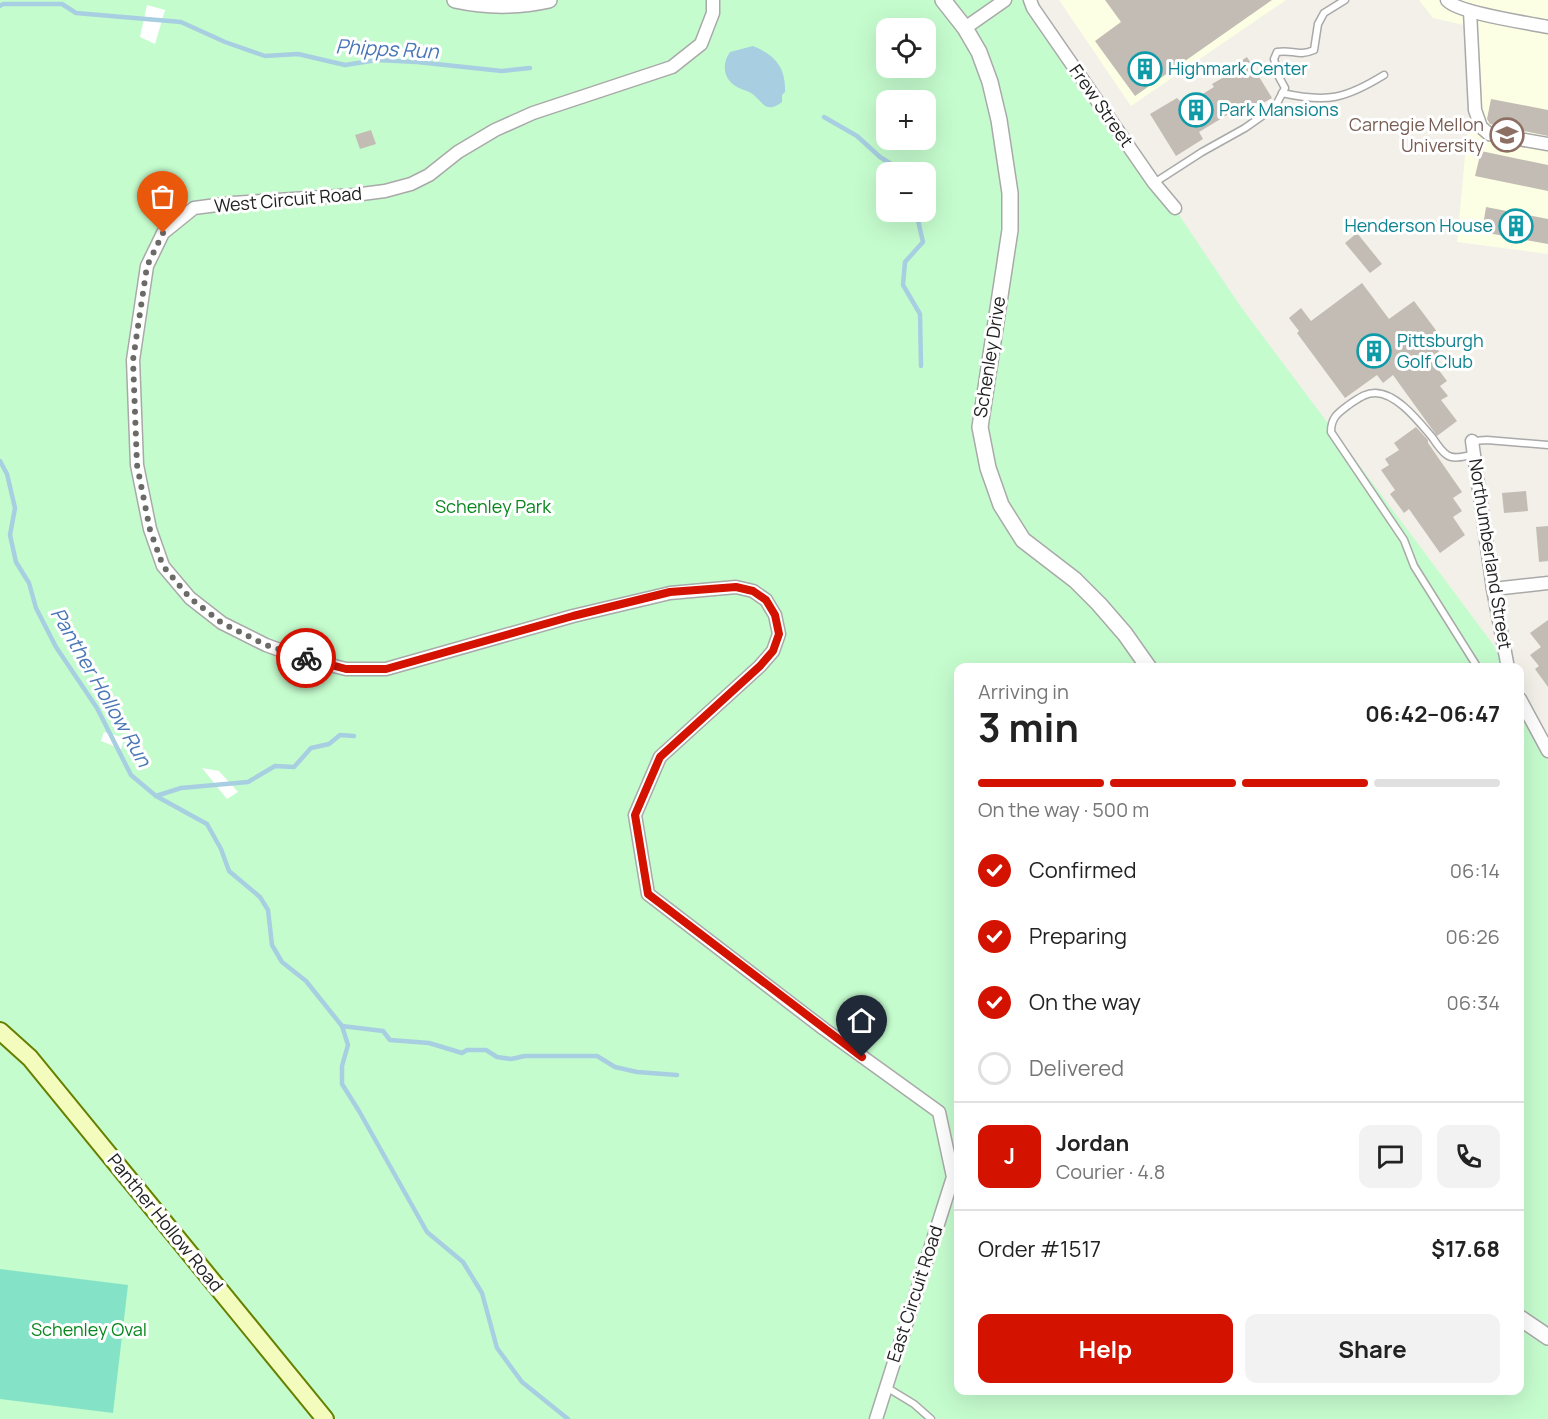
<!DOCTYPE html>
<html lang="en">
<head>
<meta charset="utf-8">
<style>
  :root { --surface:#fff; --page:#f2f2f2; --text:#222; --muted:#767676; --line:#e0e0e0; --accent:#d31200 }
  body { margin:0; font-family:Manrope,sans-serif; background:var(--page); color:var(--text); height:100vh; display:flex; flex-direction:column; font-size:22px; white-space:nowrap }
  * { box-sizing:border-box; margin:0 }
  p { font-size:20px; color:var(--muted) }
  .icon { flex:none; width:33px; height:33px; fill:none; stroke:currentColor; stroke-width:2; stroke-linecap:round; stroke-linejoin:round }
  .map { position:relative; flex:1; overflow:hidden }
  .drawer { position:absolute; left:954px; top:663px; width:570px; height:732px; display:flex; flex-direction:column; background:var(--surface); border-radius:12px; box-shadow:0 6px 24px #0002 }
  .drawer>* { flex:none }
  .buttons { position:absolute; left:876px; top:18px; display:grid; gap:12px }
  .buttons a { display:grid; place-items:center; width:60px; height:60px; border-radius:12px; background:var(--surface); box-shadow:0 6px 24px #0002; font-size:30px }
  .pin { position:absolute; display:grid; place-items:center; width:51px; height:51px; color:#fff; margin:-62px -26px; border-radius:50% 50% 50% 0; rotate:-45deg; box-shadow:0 0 6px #0007 }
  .pin .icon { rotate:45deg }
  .courier { position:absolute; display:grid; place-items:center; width:60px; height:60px; margin:-30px; border:4px solid #d31200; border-radius:50%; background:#fff; color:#222; box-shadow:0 2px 8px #0007 }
  .overview em { font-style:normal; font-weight:700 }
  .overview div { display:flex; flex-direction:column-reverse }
  .overview { display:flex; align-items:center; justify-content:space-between; height:102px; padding:0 24px }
  h1 { font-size:39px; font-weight:700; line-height:45px }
  .bar { display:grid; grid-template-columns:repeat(4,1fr); gap:9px 6px; align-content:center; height:72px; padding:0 24px }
  .bar i { height:8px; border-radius:4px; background:var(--line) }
  .bar .current { background:var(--accent) }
  .bar p { grid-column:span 4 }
  .line { display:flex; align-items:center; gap:15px; padding:0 24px; border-top:2px solid var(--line) }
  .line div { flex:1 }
  .round { display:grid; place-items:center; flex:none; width:63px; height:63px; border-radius:12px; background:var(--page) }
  ol { padding:0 24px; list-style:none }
  li { display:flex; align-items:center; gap:18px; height:66px }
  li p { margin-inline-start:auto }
  li .icon { padding:6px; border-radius:50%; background:var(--accent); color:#fff; stroke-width:4 }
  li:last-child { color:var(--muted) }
  li i { width:33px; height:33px; border:3px solid var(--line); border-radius:50% }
  .cta { display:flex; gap:12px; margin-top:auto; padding:12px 24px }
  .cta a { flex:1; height:69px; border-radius:12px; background:var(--accent); color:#fff; font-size:24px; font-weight:700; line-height:69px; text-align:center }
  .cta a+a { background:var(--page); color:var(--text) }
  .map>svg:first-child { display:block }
</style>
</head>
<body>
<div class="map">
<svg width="1548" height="1419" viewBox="0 0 1548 1419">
  <rect width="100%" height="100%" fill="#f2f0e8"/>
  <g fill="#fdffe4">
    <polygon points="1059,0 1286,0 1131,106"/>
    <polygon points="1419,0 1548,0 1548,254 1457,242 1477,28 1433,18"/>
  </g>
  <path fill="#c5fcce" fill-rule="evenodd" d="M0 0H1035L1154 183 1175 209 1241 307 1510 667 958 668V1390H1520V685L1548 748V1419H0ZM886 28H926V68H886ZM886 100H926V140H886ZM886 172H926V212H886Z"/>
  <polygon fill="#84e3c6" points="0,1269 128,1285 113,1413 0,1399"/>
  <path fill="#a7cfe1" d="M753 46C775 55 786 67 785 92L782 95V102C765 115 763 101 751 93 746 90 739 89 734 85 723 77 722 63 730 52Z"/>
  <g fill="#fff">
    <polygon points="147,5 165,10 155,44 140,37"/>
    <polygon points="104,732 124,738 121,749 101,741"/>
    <polygon points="202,768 219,771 238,792 227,799"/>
  </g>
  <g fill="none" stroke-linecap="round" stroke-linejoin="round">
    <g stroke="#a7cfe1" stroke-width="4.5">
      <polyline points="0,6 3,4 62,4 76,13 181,22 225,42 265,56 298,54 345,65 377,60 417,62 502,71 530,68"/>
      <polyline points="824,117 857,136 880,157 904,172"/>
      <polyline points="916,212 923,242 905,262 903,285 920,314 921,366"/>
      <polyline points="0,461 7,474 15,508 10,535 16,562 29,583 36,608 56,647 97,708 131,775 156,796 207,824 221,849 229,871 260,897 268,910 272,945 282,962 306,981 342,1026 348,1045 342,1066 342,1084 359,1111 427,1232 463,1262 482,1293 497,1348 522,1382 568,1419"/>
      <polyline points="156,796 181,788 248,782 275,766 294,767 311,748 329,744 340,735 354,736"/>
      <polyline points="342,1026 383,1031 390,1040 429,1043 462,1053 467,1050 486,1050 497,1057 511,1059 525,1056 597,1056 615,1067 637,1072 677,1075"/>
    </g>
  </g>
  <g fill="#c3bcb4">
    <polygon points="1105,0 1272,0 1135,96 1095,41 1121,22"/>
    <polygon points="1247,57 1272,98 1245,113 1242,106 1199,132 1203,139 1176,156 1150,114 1177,98 1180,101 1191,95 1193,100 1214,87 1212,84 1224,77 1222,73"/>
    <polygon points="1491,99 1548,110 1548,136 1490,124 1487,119"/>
    <polygon points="371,130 376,144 360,149 355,135"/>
    <polygon points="1481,151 1548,165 1548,191 1475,176"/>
    <polygon points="1486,207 1548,219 1548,244 1482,232"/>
    <polygon points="1357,233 1382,264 1370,273 1345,243"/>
    <polygon points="1362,283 1389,319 1414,301 1441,337 1437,340 1441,369 1438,369 1447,381 1440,386 1448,396 1441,400 1457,421 1437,436 1393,375 1383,383 1377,375 1345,398 1297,333 1299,331 1289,318 1301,308 1311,321"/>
    <polygon points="1416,427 1428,440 1428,443 1462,492 1453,498 1462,511 1453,517 1465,535 1440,553 1409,509 1404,513 1390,494 1395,490 1381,470 1389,465 1385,459 1399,450 1394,443"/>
    <polygon points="1526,491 1528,511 1504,513 1502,493"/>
    <polygon points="1548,526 1548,561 1539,562 1536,527"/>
    <polygon points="1548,620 1548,687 1535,669 1539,666 1530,655 1541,647 1530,633"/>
  </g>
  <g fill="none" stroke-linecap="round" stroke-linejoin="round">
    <defs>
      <g id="service">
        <path d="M1282 93C1327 103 1345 99 1384 75"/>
        <path d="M1154 183 1202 152 1245 128 1275 107 1285 88 1279 77 1274 59 1277 52C1292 49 1298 57 1314 50L1318 24 1324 13 1345 0"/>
        <polyline points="1473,441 1487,440 1548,445"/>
        <path d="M1474 454C1465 456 1454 460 1447 455 1441 451 1436 443 1432 437 1419 422 1397 393 1375 393 1365 393 1358 399 1350 404 1338 413 1331 417 1331 432L1404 540 1414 566 1478 668"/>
        <polyline points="886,1387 914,1404 931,1419"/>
      </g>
      <g id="minor">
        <polyline points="713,0 713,13 701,44 672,67 533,113 495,130 458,152 429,175 411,184 385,191 354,195 232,203 194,208 163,233 147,266 133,360 137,465 150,529 163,566 190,598 222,623 266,645 302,658 346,669 386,669 573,616 670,593 736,587 753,591 766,600 775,615 779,634 773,651 760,666 660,757 635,815 648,894 824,1029 939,1112 953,1177 876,1419"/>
        <polyline points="1030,0 1033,8 1154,183 1175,208"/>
        <path d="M1447 0C1457 13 1529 23 1548 27"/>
        <polyline points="1470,11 1475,110 1481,127 1489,134 1548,144"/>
        <polyline points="965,28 1005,0"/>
        <polyline points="1472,441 1493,589 1508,668"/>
        <polyline points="1493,589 1548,583"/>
        <polyline points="1520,699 1548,751"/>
      </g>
      <g id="tertiary">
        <path d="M455 0C487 7 517 7 549 0"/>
        <polyline points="943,0 965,28 979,52 990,82 999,120 1010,193 1010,230 980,427 988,468 1001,505 1023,540 1075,580 1099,604 1125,634 1149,668"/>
        <polyline points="1520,1318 1548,1337"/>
      </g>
      <polyline id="secondary" points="0,1031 30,1058 325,1419"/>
    </defs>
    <use href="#service" stroke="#a9a9a9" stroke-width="9"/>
    <use href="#minor" stroke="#a9a9a9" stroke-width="15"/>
    <use href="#tertiary" stroke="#a9a9a9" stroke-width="18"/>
    <use href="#secondary" stroke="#688001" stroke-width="20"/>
    <use href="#service" stroke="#fff" stroke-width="6"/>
    <use href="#minor" stroke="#fff" stroke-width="12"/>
    <use href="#tertiary" stroke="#fff" stroke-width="15"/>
    <use href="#secondary" stroke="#f3fcbc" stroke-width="16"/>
  </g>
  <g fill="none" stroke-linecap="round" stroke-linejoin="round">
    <polyline stroke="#6b6a67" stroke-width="6" stroke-dasharray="0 10.8" points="163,233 147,266 133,360 137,465 150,530 163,566 190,598 222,623 266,645 306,658"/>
    <polyline stroke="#d31200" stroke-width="8" points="306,658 346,669 386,669 573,616 670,592 736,587 753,591 766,600 775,615 779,634 773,651 760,666 660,757 635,815 648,894 862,1057"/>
  </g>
  <defs>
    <symbol id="building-ring" viewBox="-11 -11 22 22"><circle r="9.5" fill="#fff" stroke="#0f9aa8" stroke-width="1.5"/><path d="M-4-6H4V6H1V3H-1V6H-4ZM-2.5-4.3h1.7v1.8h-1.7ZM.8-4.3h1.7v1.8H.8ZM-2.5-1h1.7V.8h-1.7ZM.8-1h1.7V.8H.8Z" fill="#0f9aa8"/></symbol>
    <symbol id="university-ring" viewBox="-11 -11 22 22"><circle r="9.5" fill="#fff" stroke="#8d6e63" stroke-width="1.5"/><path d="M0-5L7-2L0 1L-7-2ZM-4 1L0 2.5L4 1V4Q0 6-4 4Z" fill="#8d6e63"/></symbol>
  </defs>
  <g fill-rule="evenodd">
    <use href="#building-ring" x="1126" y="50" width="38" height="38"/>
    <use href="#building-ring" x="1177" y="91" width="38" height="38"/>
    <use href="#university-ring" x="1488" y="116" width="38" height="38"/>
    <use href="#building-ring" x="1497" y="207" width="38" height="38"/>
    <use href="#building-ring" x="1355" y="332" width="38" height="38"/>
  </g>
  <g text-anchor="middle" stroke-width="6" stroke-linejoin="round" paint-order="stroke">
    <g font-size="18" fill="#0d838f" stroke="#fff" text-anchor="start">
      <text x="1168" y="75">Highmark Center</text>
      <text x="1219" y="116">Park Mansions</text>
      <text x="1493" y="232" text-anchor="end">Henderson House</text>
      <text x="1397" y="347">Pittsburgh<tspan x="1397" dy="21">Golf Club</tspan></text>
    </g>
    <g font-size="18" fill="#222" stroke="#fff">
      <text transform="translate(1101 106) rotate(55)" y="6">Frew Street</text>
      <text transform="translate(288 200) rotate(-5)" y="6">West Circuit Road</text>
      <text transform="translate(990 357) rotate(-81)" y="6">Schenley Drive</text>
      <text transform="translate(1490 554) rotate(81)" y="6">Northumberland Street</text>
      <text transform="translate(165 1223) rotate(51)" y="6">Panther Hollow Road</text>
      <text transform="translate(915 1294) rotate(-72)" y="6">East Circuit Road</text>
    </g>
    <g font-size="18" fill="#785e54" stroke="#fff" text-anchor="end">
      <text x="1484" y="131">Carnegie Mellon<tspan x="1484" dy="21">University</tspan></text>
    </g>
    <g font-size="18" fill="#08871d" stroke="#fff">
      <text x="493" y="513">Schenley Park</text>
      <text x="89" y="1336">Schenley Oval</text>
    </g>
    <g font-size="20" font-style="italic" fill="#4976b6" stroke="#fff">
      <text transform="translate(387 49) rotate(3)" y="7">Phipps Run</text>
      <text transform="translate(101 687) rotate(60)" y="7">Panther Hollow Run</text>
    </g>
  </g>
</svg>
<div class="buttons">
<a><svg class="icon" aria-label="locate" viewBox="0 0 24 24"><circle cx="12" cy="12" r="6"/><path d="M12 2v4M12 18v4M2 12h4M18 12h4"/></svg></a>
<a>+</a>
<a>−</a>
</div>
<div class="pin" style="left:163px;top:233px;background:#ea580c"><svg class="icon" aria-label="bag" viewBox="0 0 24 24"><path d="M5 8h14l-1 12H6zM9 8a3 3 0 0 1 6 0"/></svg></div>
<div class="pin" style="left:862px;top:1057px;background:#1f2937"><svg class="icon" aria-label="home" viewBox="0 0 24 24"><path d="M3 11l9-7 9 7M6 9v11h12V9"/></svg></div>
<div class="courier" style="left:306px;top:658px"><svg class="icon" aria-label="bike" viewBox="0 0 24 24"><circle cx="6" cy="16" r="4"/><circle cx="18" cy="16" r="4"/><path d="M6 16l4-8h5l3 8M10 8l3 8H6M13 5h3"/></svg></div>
<section class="drawer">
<div class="overview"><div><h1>3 min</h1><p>Arriving in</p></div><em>06:42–06:47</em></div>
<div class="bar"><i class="current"></i><i class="current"></i><i class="current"></i><i></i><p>On the way · 500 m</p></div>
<ol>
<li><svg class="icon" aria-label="check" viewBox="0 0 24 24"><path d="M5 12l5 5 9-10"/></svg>Confirmed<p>06:14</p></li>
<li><svg class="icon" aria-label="check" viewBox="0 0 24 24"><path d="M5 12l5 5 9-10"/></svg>Preparing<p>06:26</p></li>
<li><svg class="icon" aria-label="check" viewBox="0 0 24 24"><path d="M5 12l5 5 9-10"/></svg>On the way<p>06:34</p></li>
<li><i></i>Delivered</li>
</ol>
<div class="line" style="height:108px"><b class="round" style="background:var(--accent);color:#fff">J</b><div><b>Jordan</b><p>Courier · 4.8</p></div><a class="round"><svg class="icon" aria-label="chat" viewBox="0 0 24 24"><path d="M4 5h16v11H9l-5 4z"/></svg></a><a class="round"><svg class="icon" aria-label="phone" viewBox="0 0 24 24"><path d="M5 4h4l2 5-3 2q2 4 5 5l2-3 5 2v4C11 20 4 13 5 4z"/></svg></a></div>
<div class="line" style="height:78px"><div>Order #1517</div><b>$17.68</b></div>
<div class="cta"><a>Help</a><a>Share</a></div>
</section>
</div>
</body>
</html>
